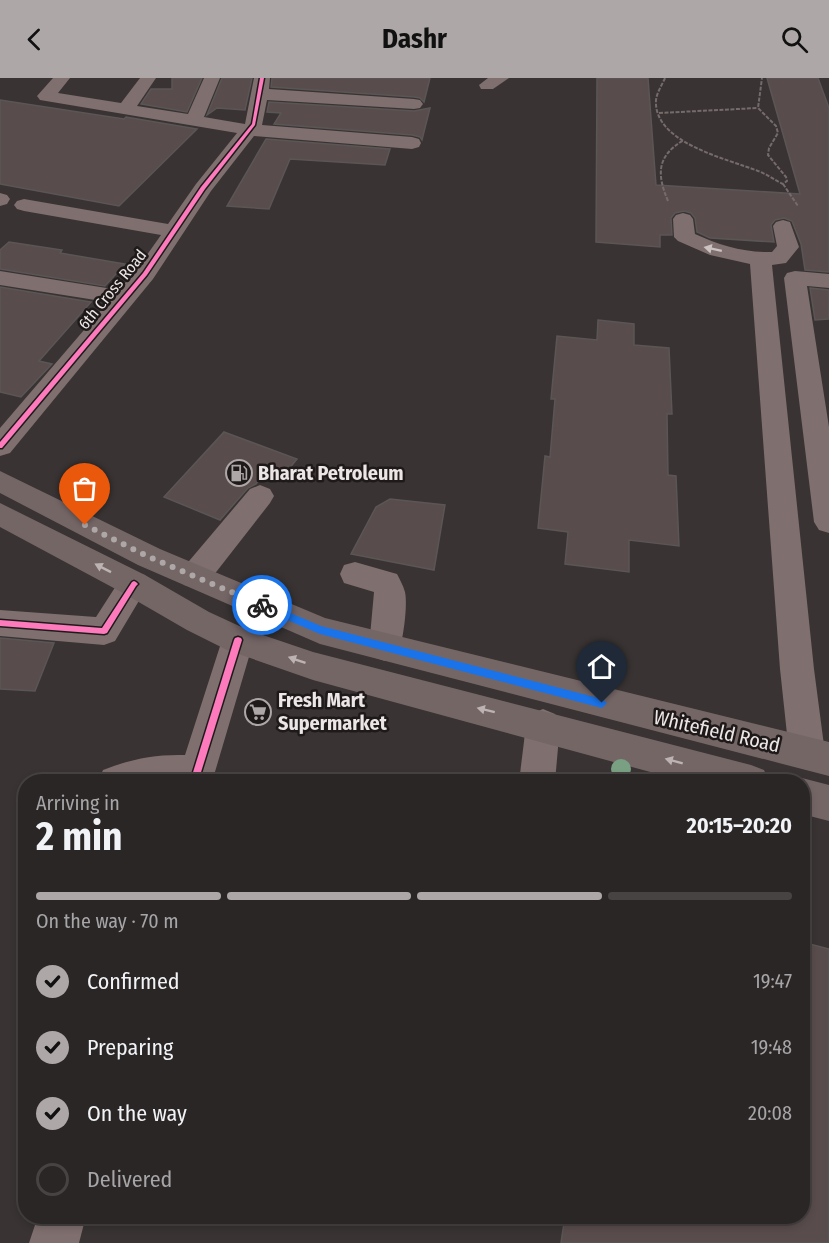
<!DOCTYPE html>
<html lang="en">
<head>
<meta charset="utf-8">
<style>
  :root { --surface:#2b2626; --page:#332e2e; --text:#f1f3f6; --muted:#a6a5a7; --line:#474343; --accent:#aea7a7 }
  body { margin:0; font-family:"Fira Sans Condensed",sans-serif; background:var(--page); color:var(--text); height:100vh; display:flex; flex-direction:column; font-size:22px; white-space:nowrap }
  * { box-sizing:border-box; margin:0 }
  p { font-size:20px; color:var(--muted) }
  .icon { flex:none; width:33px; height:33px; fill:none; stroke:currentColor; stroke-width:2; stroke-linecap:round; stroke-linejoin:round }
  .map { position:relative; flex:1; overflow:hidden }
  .sheet { position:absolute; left:18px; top:696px; width:792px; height:450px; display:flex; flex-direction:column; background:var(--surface); border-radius:24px; box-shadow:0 3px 9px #0003,0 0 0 2px var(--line) }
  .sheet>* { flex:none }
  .pin { position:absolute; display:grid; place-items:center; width:51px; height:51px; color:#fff; margin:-62px -26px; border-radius:50% 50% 50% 0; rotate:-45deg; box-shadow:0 0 6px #0007 }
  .pin .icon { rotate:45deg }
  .courier { position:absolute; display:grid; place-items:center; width:60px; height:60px; margin:-30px; border:4px solid #1a73e8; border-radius:50%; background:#fff; color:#222; box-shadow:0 2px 8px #0007 }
  .head em { font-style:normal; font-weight:700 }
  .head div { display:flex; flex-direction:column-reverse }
  .head { display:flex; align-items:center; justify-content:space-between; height:102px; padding:0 18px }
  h1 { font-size:39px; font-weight:700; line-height:45px }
  .bar { display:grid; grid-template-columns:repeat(4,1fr); gap:9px 6px; align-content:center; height:72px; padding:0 18px }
  .bar i { height:8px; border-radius:4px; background:var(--line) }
  .bar .selected { background:var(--accent) }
  .bar p { grid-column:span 4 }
  ol { padding:0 18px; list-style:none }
  li { display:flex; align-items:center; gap:18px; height:66px }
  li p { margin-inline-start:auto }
  li .icon { padding:6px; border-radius:50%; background:var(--accent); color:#111; stroke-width:4 }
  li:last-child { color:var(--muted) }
  li i { width:33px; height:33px; border:3px solid var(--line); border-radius:50% }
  header { display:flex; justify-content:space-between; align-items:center; height:78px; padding:0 18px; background:var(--accent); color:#111; font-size:27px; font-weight:700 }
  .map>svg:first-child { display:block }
</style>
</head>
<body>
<header><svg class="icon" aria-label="back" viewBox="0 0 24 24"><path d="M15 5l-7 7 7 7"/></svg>Dashr<svg class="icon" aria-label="search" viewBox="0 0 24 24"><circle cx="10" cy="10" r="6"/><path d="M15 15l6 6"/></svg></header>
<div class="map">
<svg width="829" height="1165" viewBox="0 0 829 1165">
  <rect width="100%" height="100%" fill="#393333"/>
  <g fill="#594c4c" stroke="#5b5656" stroke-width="1.5">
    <polygon points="172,0 202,0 187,34 141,26 151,11 172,11"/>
    <polygon points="222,0 252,0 245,32 217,30 207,37"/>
    <polygon points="272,0 430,0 424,24 420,20 414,19 271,9"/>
    <polygon points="597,0 648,0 656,107 800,116 767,0 818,0 829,30 829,194 805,192 801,166 792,143 784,140 775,142 771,147 774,164 710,160 697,154 695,140 691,135 684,133 675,135 671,140 672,157 660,157 660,169 596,164"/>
    <polygon points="0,22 124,41 126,39 197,51 119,128 0,106"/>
    <polygon points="269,24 414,33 430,30 422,62 420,59 412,57 274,46 281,35 267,34"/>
    <polygon points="266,61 390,71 385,87 290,81 269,131 227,128"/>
    <polygon points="9,164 62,172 60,175 125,186 105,208 0,191 0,172"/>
    <polygon points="0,209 91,224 39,283 52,286 21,319 0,314"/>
    <polygon points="810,210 829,212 829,241 815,242"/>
    <polygon points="598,242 634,246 634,267 669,270 672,336 667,336 668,397 676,398 679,468 629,462 629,494 565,486 568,454 538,450 545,378 550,379 555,321 551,321 557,258 597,262"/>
    <polygon points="224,354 297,381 278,404 263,398 256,406 248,410 220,442 164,419"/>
    <polygon points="390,421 445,427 434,492 351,476 376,429"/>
    <polygon points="0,560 54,565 35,613 0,611"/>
    <polygon points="802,864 829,871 829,1165 561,1165 565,1138 802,1138"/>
  </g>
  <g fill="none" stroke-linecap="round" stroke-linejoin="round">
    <g stroke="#756b6b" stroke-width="2" stroke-dasharray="4 1.5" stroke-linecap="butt">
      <path d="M665 0C662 7 657 14 656 22 653 65 728 81 758 93 767 96 774 102 783 106L787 103 786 99 768 77 769 70 778 55 776 48 758 30 762 0"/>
      <polyline points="659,35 758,30"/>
      <polyline points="783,106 798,128"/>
      <path d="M668 123C657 97 656 78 684 62"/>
    </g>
    <g fill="#7f6f6f" fill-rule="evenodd">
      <polygon points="53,0 70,0 58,15 121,25 140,0 156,0 137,28 188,36 204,0 220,0 204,39 245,46 254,0 270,0 269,11 414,21 420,22 423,26 420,30 414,31 267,22 262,47 412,59 419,61 421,65 419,69 412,71 254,58 211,113 153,201 10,375 0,378 0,350 108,224 0,207 0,193 119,212 137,191 161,157 24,133 17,131 14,127 17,123 24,121 168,146 196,106 237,55 40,22 37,18"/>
      <polygon points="488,0 509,0 493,11 481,11 479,7"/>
      <polygon points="0,115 7,117 10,121 7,126 0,128"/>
      <path d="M683 135 690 137 693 141 695 156C719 167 745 175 772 174L777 168 773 148 776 144 783 142 790 144 799 169 786 185 772 187 814 591 825 675 820 687 807 692 794 687 789 675 780 591 750 186 710 177 678 163 674 159 673 141 676 137Z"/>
      <polygon points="795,193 829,196 829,210 807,208 829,349 829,455 819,452 814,444 784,200 787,195"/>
      <polygon points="260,407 270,411 274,418 270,425 206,507 195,510 184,507 180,498 184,489 250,411"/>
      <path d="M355 484 397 496C400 502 403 507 405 514 408 527 403 566 397 579L385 583 373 579 369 569 374 514 344 505 340 496 344 487Z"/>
      <polygon points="134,494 145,497 149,506 115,563 104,567 0,558 0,532 96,539 123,497"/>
      <path d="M238 548 249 552 254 562 212 704H98L103 692C130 681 156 676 185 677L222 562 227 552Z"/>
      <polygon points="543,631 555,636 560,647 555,704 519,704 526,647 531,636"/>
      <polygon points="38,1138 86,1138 79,1165 29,1165"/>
    </g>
    <g fill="#756666" fill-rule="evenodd">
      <polygon points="0,393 160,471 325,540 829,664 829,698 320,566 138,487 0,415"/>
      <polygon points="0,425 145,497 209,534 248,552 313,574 751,687 764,692 769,704 687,704 313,602 227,572 187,552 123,515 0,449"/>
      <polygon points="802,700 829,707 829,743 802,736 802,704 794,704"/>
    </g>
    <defs>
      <g id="cycleway">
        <polygon points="260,0 264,0 255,47 205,111 147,197 2,370 0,370 0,364 143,195 201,109 252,46"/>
        <polygon points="134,503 136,504 138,506 136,508 107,555 104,556 0,548 0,542 102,550 132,504"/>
        <polygon points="238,559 241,560 242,562 198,704 190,704 234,562 235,560"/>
      </g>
    </defs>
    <use href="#cycleway" stroke="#1f1a1a" stroke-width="3"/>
    <use href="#cycleway" fill="#fd7abc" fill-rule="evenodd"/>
  </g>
  <circle fill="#79a082" cx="621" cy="691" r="10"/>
  <defs><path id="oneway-solid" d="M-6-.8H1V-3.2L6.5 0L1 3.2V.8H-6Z" transform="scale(1.5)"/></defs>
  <use fill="#ccc2c2" href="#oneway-solid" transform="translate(713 171) rotate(-168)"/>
  <g fill="#bdb3b3">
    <use href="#oneway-solid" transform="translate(103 490) rotate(-153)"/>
    <use href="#oneway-solid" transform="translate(297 582) rotate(-161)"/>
    <use href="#oneway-solid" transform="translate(486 632) rotate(-166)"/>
    <use href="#oneway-solid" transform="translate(674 683) rotate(-165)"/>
  </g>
  <polygon fill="#1a73e8" points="262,523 321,548 602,621 607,625 602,630 320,556 259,530 259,524"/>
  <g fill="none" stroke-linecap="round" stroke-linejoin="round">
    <polyline stroke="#aea7a7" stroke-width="6" stroke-dasharray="0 10.8" points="85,447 149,479 262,527"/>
  </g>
  <defs>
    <symbol id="fuel-ring" viewBox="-11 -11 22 22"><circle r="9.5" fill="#1f1a1a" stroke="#aea7a7" stroke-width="1.5"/><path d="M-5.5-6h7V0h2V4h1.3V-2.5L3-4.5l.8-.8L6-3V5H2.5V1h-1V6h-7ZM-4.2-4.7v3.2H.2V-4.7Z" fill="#aea7a7"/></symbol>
    <symbol id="supermarket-ring" viewBox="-11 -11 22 22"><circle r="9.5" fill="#1f1a1a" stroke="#aea7a7" stroke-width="1.5"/><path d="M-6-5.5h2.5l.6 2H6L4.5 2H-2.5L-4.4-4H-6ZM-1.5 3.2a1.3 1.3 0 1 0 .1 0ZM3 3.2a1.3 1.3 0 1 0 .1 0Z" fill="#aea7a7"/></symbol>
  </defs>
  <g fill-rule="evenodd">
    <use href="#fuel-ring" x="224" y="380" width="30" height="30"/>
    <use href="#supermarket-ring" x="243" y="619" width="30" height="30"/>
  </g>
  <g text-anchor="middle" stroke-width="5" stroke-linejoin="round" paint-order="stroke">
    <g font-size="16" fill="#ede6e6" stroke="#1f1a1a">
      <text transform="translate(112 211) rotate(-51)" y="6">6th Cross Road</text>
    </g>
    <g font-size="20" font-weight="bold" fill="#ede6e6" stroke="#1f1a1a" text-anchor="start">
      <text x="258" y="402">Bharat Petroleum</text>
      <text x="278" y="629">Fresh Mart<tspan x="278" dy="23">Supermarket</tspan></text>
    </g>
    <g font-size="20" fill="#ede6e6" stroke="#1f1a1a">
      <text transform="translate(717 653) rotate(13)" y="7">Whitefield Road</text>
    </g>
  </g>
</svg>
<div class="pin" style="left:85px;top:447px;background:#ea580c"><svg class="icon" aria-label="bag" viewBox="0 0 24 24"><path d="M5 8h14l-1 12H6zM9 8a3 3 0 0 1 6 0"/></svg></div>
<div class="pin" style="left:602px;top:625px;background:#1f2937"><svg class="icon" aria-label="home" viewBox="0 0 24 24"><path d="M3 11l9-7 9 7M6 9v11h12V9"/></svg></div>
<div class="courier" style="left:262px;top:527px"><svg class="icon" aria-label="bike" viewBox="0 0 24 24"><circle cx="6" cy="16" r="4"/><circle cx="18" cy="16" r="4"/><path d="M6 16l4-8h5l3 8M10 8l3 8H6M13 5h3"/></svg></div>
<section class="sheet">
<div class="head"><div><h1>2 min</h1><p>Arriving in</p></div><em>20:15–20:20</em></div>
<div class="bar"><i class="selected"></i><i class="selected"></i><i class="selected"></i><i></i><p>On the way · 70 m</p></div>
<ol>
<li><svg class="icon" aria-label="check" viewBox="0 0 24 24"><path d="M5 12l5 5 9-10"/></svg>Confirmed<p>19:47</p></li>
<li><svg class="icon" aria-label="check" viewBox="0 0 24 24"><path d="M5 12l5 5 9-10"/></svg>Preparing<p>19:48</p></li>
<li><svg class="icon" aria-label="check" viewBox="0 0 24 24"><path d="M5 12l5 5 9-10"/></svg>On the way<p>20:08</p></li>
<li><i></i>Delivered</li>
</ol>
</section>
</div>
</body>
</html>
